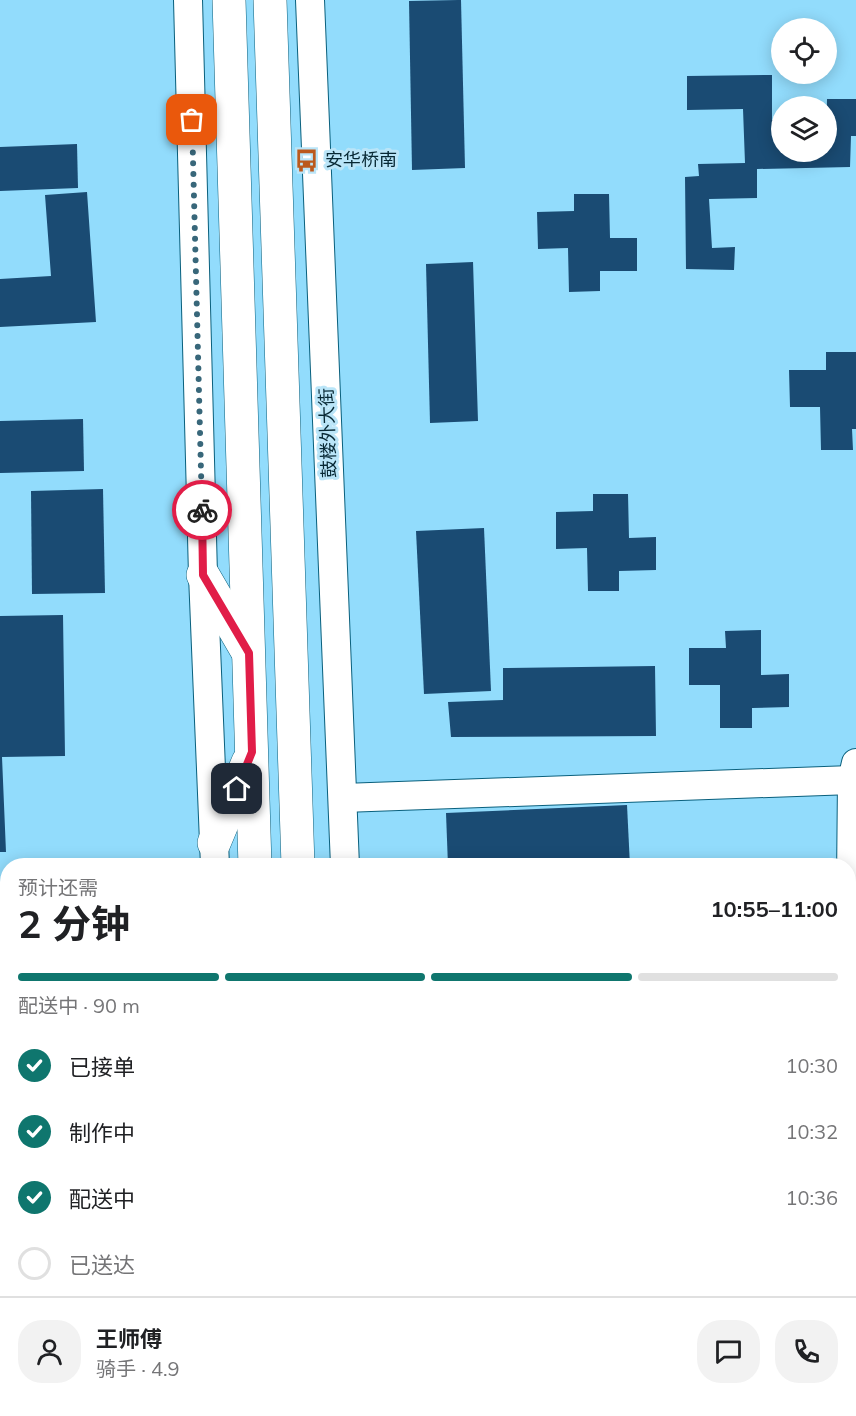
<!DOCTYPE html>
<html lang="zh">
<head>
<meta charset="utf-8">
<style>
  :root { --surface:#fff; --page:#f2f2f2; --text:#202124; --muted:#757577; --line:#e0e0e0; --accent:#0f766e }
  body { margin:0; font-family:Mulish,"Noto Sans SC",sans-serif; background:var(--page); color:var(--text); height:100vh; display:flex; flex-direction:column; font-size:22px; white-space:nowrap }
  * { box-sizing:border-box; margin:0 }
  p { font-size:20px; color:var(--muted) }
  .icon { flex:none; width:33px; height:33px; fill:none; stroke:currentColor; stroke-width:2; stroke-linecap:round; stroke-linejoin:round }
  .map { position:relative; flex:1; overflow:hidden }
  .panel { position:absolute; left:0px; top:858px; width:856px; height:558px; display:flex; flex-direction:column; background:var(--surface); border-radius:24px 24px 0 0; box-shadow:0 3px 15px #0003 }
  .panel>* { flex:none }
  .fabs { position:absolute; left:771px; top:18px; display:grid; gap:12px }
  .fabs a { display:grid; place-items:center; width:66px; height:66px; border-radius:50%; background:var(--surface); box-shadow:0 3px 15px #0003; font-size:30px }
  .pin { position:absolute; display:grid; place-items:center; width:51px; height:51px; color:#fff; margin:-26px; border-radius:12px; box-shadow:0 3px 9px #0006 }
  .courier { position:absolute; display:grid; place-items:center; width:60px; height:60px; margin:-30px; border:4px solid #e11d48; border-radius:50%; background:#fff; color:#222; box-shadow:0 2px 8px #0007 }
  .overview em { font-style:normal; font-weight:700 }
  .overview div { display:flex; flex-direction:column-reverse }
  .overview { display:flex; align-items:center; justify-content:space-between; height:102px; padding:0 18px }
  h1 { font-size:39px; font-weight:700; line-height:45px }
  .bar { display:grid; grid-template-columns:repeat(4,1fr); gap:9px 6px; align-content:center; height:72px; padding:0 18px }
  .bar i { height:8px; border-radius:4px; background:var(--line) }
  .bar .current { background:var(--accent) }
  .bar p { grid-column:span 4 }
  .line { display:flex; align-items:center; gap:15px; padding:0 18px; border-top:2px solid var(--line) }
  .line div { flex:1 }
  .round { display:grid; place-items:center; flex:none; width:63px; height:63px; border-radius:24px; background:var(--page) }
  ol { padding:0 18px; list-style:none }
  li { display:flex; align-items:center; gap:18px; height:66px }
  li p { margin-inline-start:auto }
  li .icon { padding:6px; border-radius:50%; background:var(--accent); color:#fff; stroke-width:4 }
  li:last-child { color:var(--muted) }
  li i { width:33px; height:33px; border:3px solid var(--line); border-radius:50% }
  .map>svg:first-child { display:block }
</style>
</head>
<body>
<div class="map">
<svg width="856" height="1416" viewBox="0 0 856 1416">
  <rect width="100%" height="100%" fill="#92dcfc"/>
  <g fill="#1a4b73">
    <polygon points="458,0 461,0 465,168 412,170 409,1"/>
    <polygon points="772,75 772,120 782,120 782,152 826,152 827,99 856,99 856,136 851,136 850,167 757,169 757,198 709,199 712,248 735,247 734,270 686,269 685,177 699,176 698,164 745,163 743,109 687,110 687,76"/>
    <polygon points="77,144 78,188 0,191 0,147"/>
    <polygon points="87,192 96,322 0,327 0,279 51,276 45,195"/>
    <polygon points="574,194 609,194 610,238 637,238 637,271 600,271 600,291 569,292 568,248 538,249 537,212 574,211"/>
    <polygon points="473,262 478,421 430,423 426,264"/>
    <polygon points="826,352 856,352 856,429 852,429 853,450 821,450 820,407 790,407 789,370 826,370"/>
    <polygon points="83,419 84,471 0,473 0,421"/>
    <polygon points="103,489 105,593 32,594 31,491"/>
    <polygon points="593,494 628,494 629,538 656,537 656,570 619,571 619,591 588,591 587,548 556,549 556,512 593,511"/>
    <polygon points="484,528 491,691 424,694 416,531"/>
    <polygon points="63,615 65,756 2,757 6,852 0,852 0,616"/>
    <polygon points="761,630 761,675 789,674 789,707 752,708 752,728 720,728 720,685 689,685 689,648 726,648 725,631"/>
    <polygon points="655,666 656,736 451,737 448,702 503,700 503,668"/>
    <polygon points="627,805 630,866 448,866 446,813"/>
    <rect x="849" y="1120" width="7" height="49"/>
    <polygon points="851,1174 856,1175 856,1238 850,1238"/>
    <polygon points="8,1205 8,1334 0,1334 0,1206"/>
    <polygon points="856,1282 856,1323 849,1323 849,1283"/>
  </g>
  <g fill="none" stroke-linecap="round" stroke-linejoin="round">
    <defs>
      <g id="minor">
        <polyline points="188,0 203,575 215,866"/>
        <polyline points="310,0 345,866"/>
        <polyline points="856,763 852,780 851,882 856,882"/>
        <polyline points="343,798 852,780"/>
        <polyline points="851,882 856,950"/>
        <polyline points="849,1033 856,1028"/>
        <polyline points="0,1153 8,1153"/>
        <polyline points="849,1369 856,1368"/>
        <polyline points="0,1396 8,1396"/>
        <polyline points="230,1408 231,1416"/>
        <polyline points="357,1408 358,1416"/>
      </g>
      <g id="major">
        <polyline points="229,0 255,866"/>
        <polyline points="270,0 298,866"/>
        <polyline points="203,575 246,649"/>
        <polyline points="214,843 248,762"/>
        <polyline points="269,1408 269,1416"/>
        <polyline points="314,1408 315,1416"/>
      </g>
    </defs>
    <use href="#minor" stroke="#0a607d" stroke-width="30"/>
    <use href="#major" stroke="#0a607d" stroke-width="34"/>
    <use href="#minor" stroke="#fff" stroke-width="28"/>
    <use href="#major" stroke="#fff" stroke-width="33"/>
  </g>
  <g fill="none" stroke-linecap="round" stroke-linejoin="round">
    <polyline stroke="#38677a" stroke-width="6" stroke-dasharray="0 10.8" points="192,120 202,510"/>
    <polyline stroke="#e11d48" stroke-width="8" points="202,510 203,575 249,653 252,752 237,789"/>
  </g>
  <defs>
    <symbol id="bus-bare" viewBox="-9 -9 18 18"><path d="M-5-6H5V4H4V6H2V4H-2V6H-4V4H-5ZM-3.5-4V0h7V-4ZM-3.5 1.2v1.5H-2V1.2ZM2 1.2v1.5H3.5V1.2Z" fill="#bb591d" stroke="#bae5f8" stroke-width="2.5" paint-order="stroke"/></symbol>
  </defs>
  <g fill-rule="evenodd">
    <use href="#bus-bare" x="290" y="144" width="33" height="33"/>
  </g>
  <g text-anchor="middle" stroke-width="6" stroke-linejoin="round" paint-order="stroke">
    <g font-size="18" fill="#072834" stroke="#bae5f8" text-anchor="start">
      <text x="325" y="166">安华桥南</text>
    </g>
    <g font-size="18" fill="#072834" stroke="#bae5f8">
      <text transform="translate(328 433) rotate(-92)" y="6">鼓楼外大街</text>
    </g>
  </g>
</svg>
<div class="fabs">
<a><svg class="icon" aria-label="locate" viewBox="0 0 24 24"><circle cx="12" cy="12" r="6"/><path d="M12 2v4M12 18v4M2 12h4M18 12h4"/></svg></a>
<a><svg class="icon" aria-label="layers" viewBox="0 0 24 24"><path d="M12 4l9 5-9 5-9-5zM3 14l9 5 9-5"/></svg></a>
</div>
<div class="pin" style="left:192px;top:120px;background:#ea580c"><svg class="icon" aria-label="bag" viewBox="0 0 24 24"><path d="M5 8h14l-1 12H6zM9 8a3 3 0 0 1 6 0"/></svg></div>
<div class="pin" style="left:237px;top:789px;background:#1f2937"><svg class="icon" aria-label="home" viewBox="0 0 24 24"><path d="M3 11l9-7 9 7M6 9v11h12V9"/></svg></div>
<div class="courier" style="left:202px;top:510px"><svg class="icon" aria-label="bike" viewBox="0 0 24 24"><circle cx="6" cy="16" r="4"/><circle cx="18" cy="16" r="4"/><path d="M6 16l4-8h5l3 8M10 8l3 8H6M13 5h3"/></svg></div>
<section class="panel">
<div class="overview"><div><h1>2 分钟</h1><p>预计还需</p></div><em>10:55–11:00</em></div>
<div class="bar"><i class="current"></i><i class="current"></i><i class="current"></i><i></i><p>配送中 · 90 m</p></div>
<ol>
<li><svg class="icon" aria-label="check" viewBox="0 0 24 24"><path d="M5 12l5 5 9-10"/></svg>已接单<p>10:30</p></li>
<li><svg class="icon" aria-label="check" viewBox="0 0 24 24"><path d="M5 12l5 5 9-10"/></svg>制作中<p>10:32</p></li>
<li><svg class="icon" aria-label="check" viewBox="0 0 24 24"><path d="M5 12l5 5 9-10"/></svg>配送中<p>10:36</p></li>
<li><i></i>已送达</li>
</ol>
<div class="line" style="height:108px"><a class="round"><svg class="icon" aria-label="person" viewBox="0 0 24 24"><circle cx="12" cy="8" r="4"/><path d="M4 21q1-7 8-7t8 7"/></svg></a><div><b>王师傅</b><p>骑手 · 4.9</p></div><a class="round"><svg class="icon" aria-label="chat" viewBox="0 0 24 24"><path d="M4 5h16v11H9l-5 4z"/></svg></a><a class="round"><svg class="icon" aria-label="phone" viewBox="0 0 24 24"><path d="M5 4h4l2 5-3 2q2 4 5 5l2-3 5 2v4C11 20 4 13 5 4z"/></svg></a></div>
</section>
</div>
</body>
</html>
